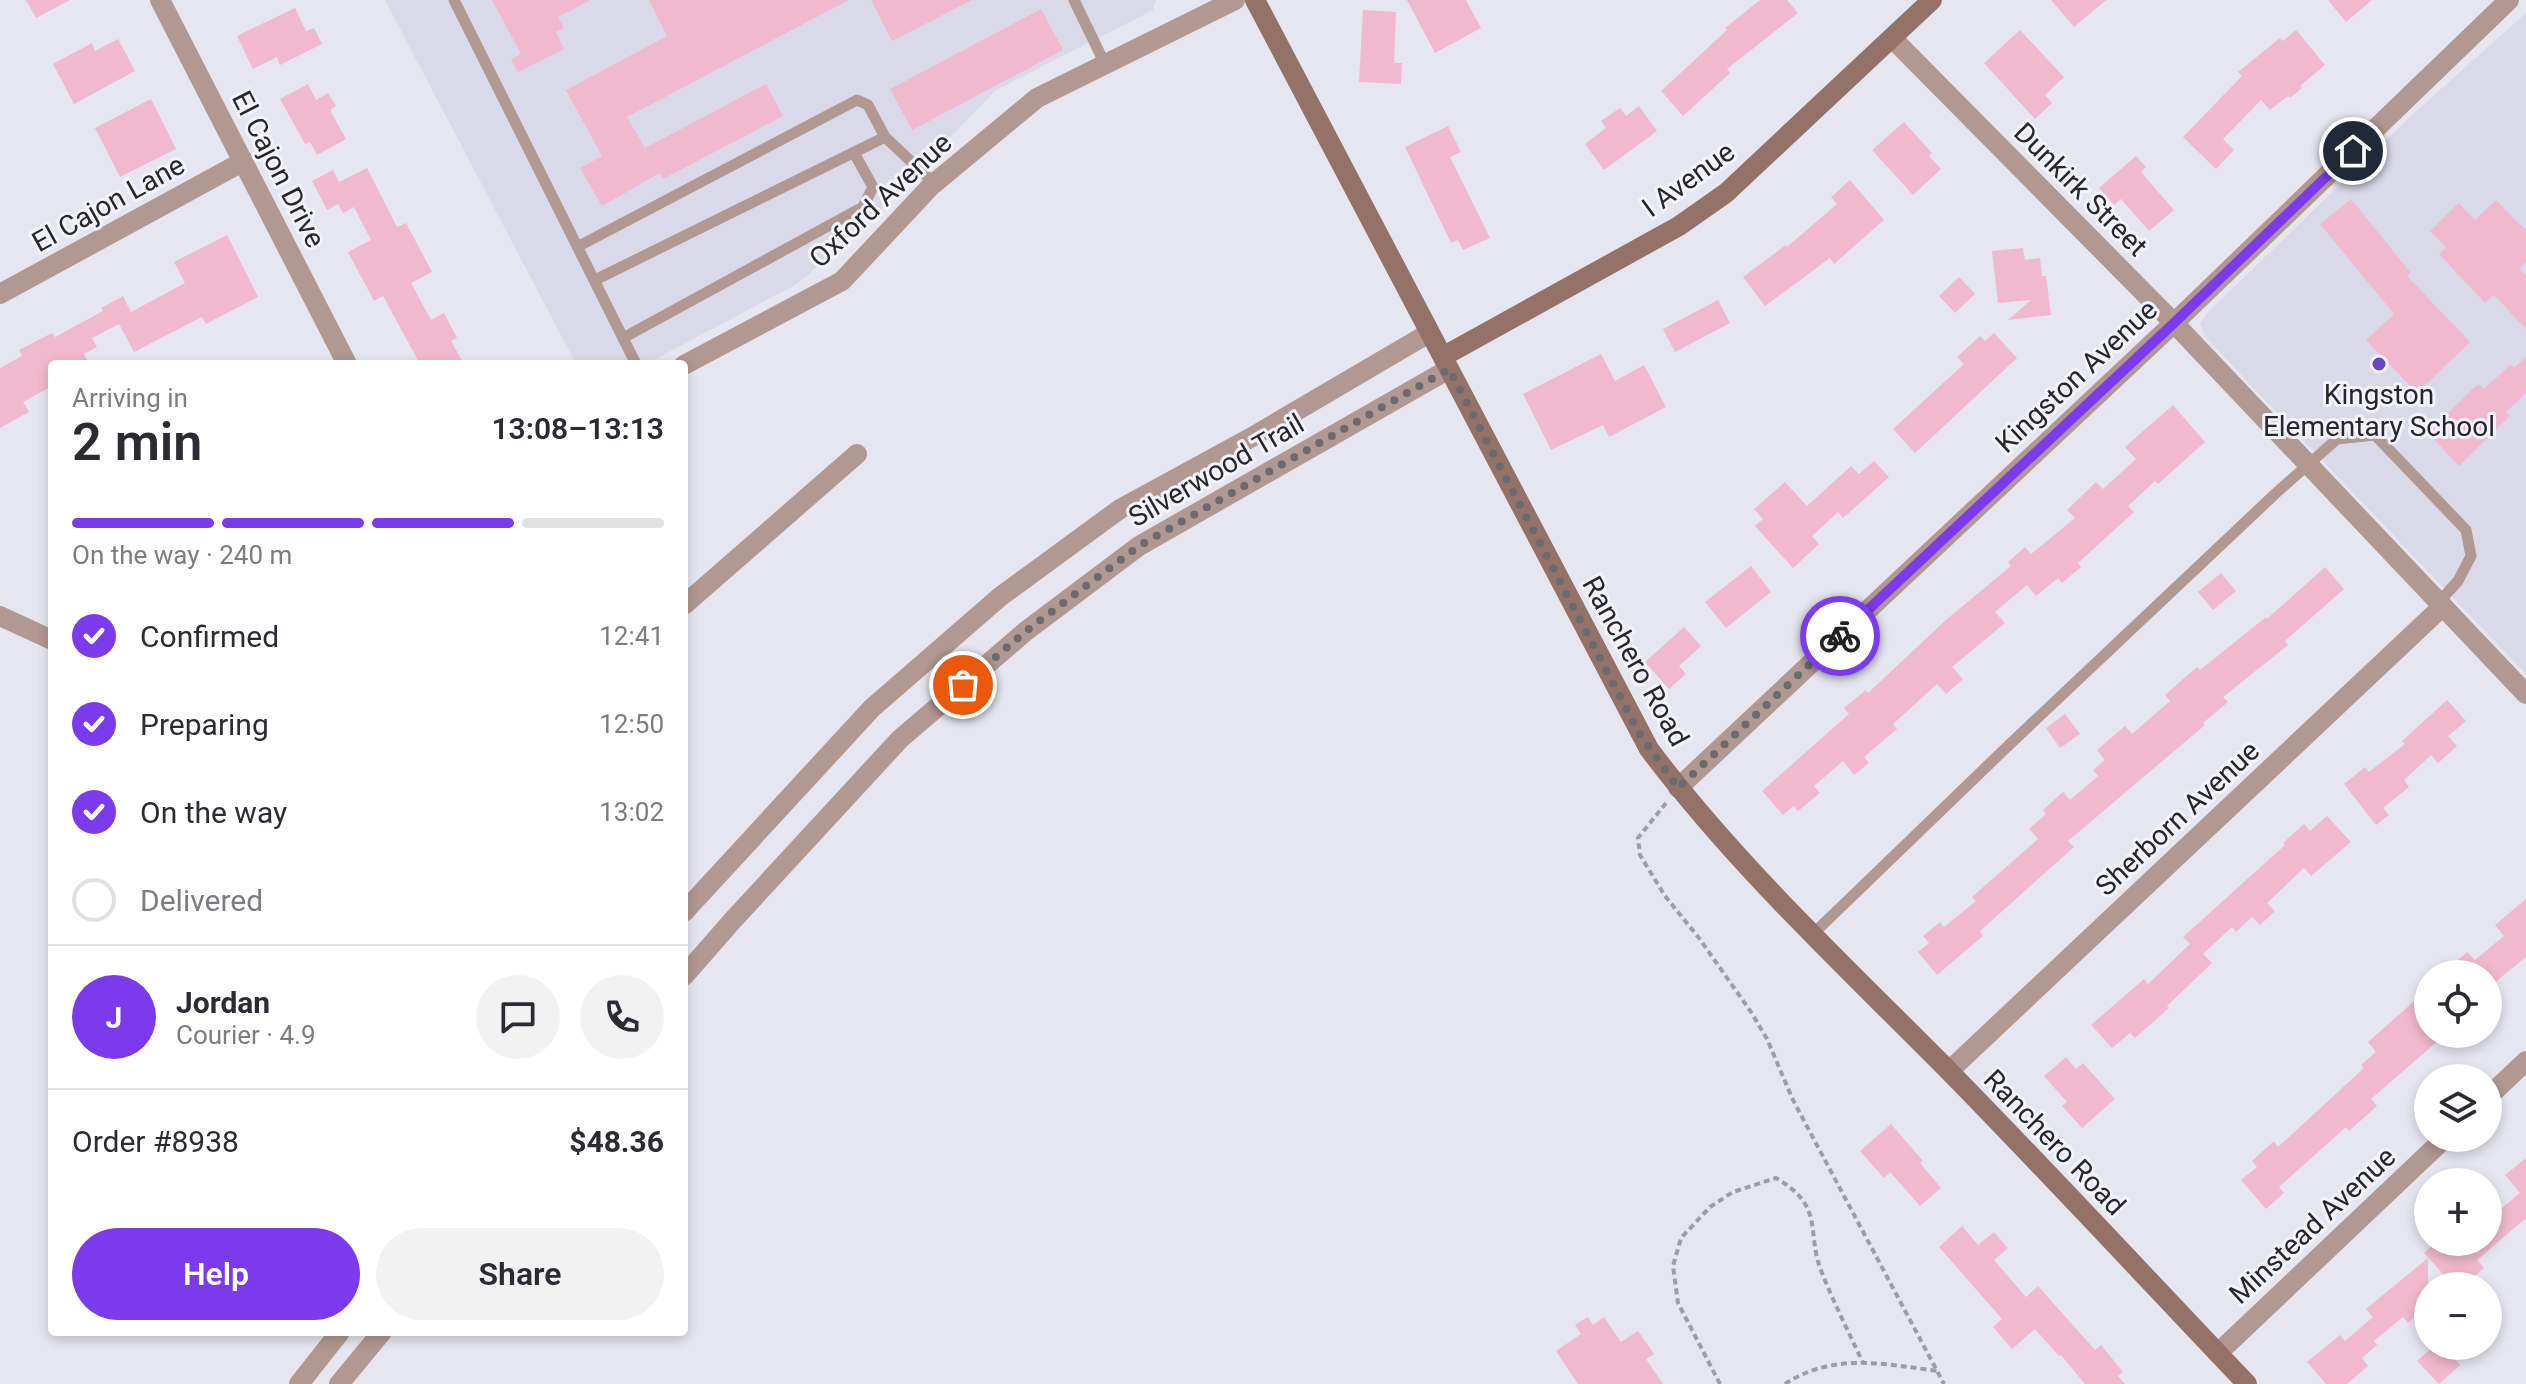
<!DOCTYPE html>
<html lang="en">
<head>
<meta charset="utf-8">
<style>
  :root { --surface:#fff; --page:#f2f2f3; --text:#2b2b33; --muted:#7c7c81; --line:#e1e1e2; --accent:#7c3aed }
  body { margin:0; font-family:Roboto,sans-serif; background:var(--page); color:var(--text); height:100vh; display:flex; flex-direction:column; font-size:30px; white-space:nowrap }
  * { box-sizing:border-box; margin:0 }
  p { font-size:26px; color:var(--muted) }
  .icon { flex:none; width:44px; height:44px; fill:none; stroke:currentColor; stroke-width:2; stroke-linecap:round; stroke-linejoin:round }
  .map { position:relative; flex:1; overflow:hidden }
  .panel { position:absolute; left:48px; top:360px; width:640px; height:976px; display:flex; flex-direction:column; background:var(--surface); border-radius:8px; box-shadow:0 4px 12px #0003 }
  .panel>* { flex:none }
  .controls { position:absolute; left:2414px; top:960px; display:grid; gap:16px }
  .controls a { display:grid; place-items:center; width:88px; height:88px; border-radius:50%; background:var(--surface); box-shadow:0 4px 12px #0003; font-size:40px }
  .pin { position:absolute; display:grid; place-items:center; width:68px; height:68px; color:#fff; margin:-34px; border:4px solid #fff; border-radius:50%; box-shadow:0 2px 8px #0007 }
  .courier { position:absolute; display:grid; place-items:center; width:80px; height:80px; margin:-40px; border:6px solid #7c3aed; border-radius:50%; background:#fff; color:#222; box-shadow:0 2px 10px #0007 }
  .head em { font-style:normal; font-weight:600 }
  .head div { display:flex; flex-direction:column-reverse }
  .head { display:flex; align-items:center; justify-content:space-between; height:136px; padding:0 24px }
  h1 { font-size:52px; font-weight:600; line-height:60px }
  .bar { display:grid; grid-template-columns:repeat(4,1fr); gap:12px 8px; align-content:center; height:96px; padding:0 24px }
  .bar i { height:10px; border-radius:6px; background:var(--line) }
  .bar .selected { background:var(--accent) }
  .bar p { grid-column:span 4 }
  .line { display:flex; align-items:center; gap:20px; padding:0 24px; border-top:2px solid var(--line) }
  .line div { flex:1 }
  .round { display:grid; place-items:center; flex:none; width:84px; height:84px; border-radius:42px; background:var(--page) }
  ol { padding:0 24px; list-style:none }
  li { display:flex; align-items:center; gap:24px; height:88px }
  li p { margin-inline-start:auto }
  li .icon { padding:8px; border-radius:50%; background:var(--accent); color:#fff; stroke-width:4 }
  li:last-child { color:var(--muted) }
  li i { width:44px; height:44px; border:4px solid var(--line); border-radius:50% }
  .primary-button { display:flex; gap:16px; margin-top:auto; padding:16px 24px }
  .primary-button a { flex:1; height:92px; border-radius:48px; background:var(--accent); color:#fff; font-size:32px; font-weight:600; line-height:92px; text-align:center }
  .primary-button a+a { background:var(--page); color:var(--text) }
  .map>svg:first-child { display:block }
</style>
</head>
<body>
<div class="map">
<svg width="2526" height="1384" viewBox="0 0 2526 1384">
  <rect width="100%" height="100%" fill="#e6e6f0"/>
  <g fill="#dad9ea">
    <polygon points="385,0 1156,0 1153,10 996,90 866,225 797,284 646,364 576,364"/>
    <polygon points="2526,13 2526,674 2258,393 2205,336 2200,323 2208,312 2412,115"/>
  </g>
  <g fill="#f1b9cd">
    <polygon points="26,0 70,0 36,18"/>
    <polygon points="492,0 591,0 558,17 564,28 556,32 564,49 518,72 511,59 521,54"/>
    <polygon points="649,0 849,0 627,117 645,148 766,84 783,116 663,179 660,173 602,206 580,168 602,156 566,90 667,36"/>
    <polygon points="871,0 972,0 892,41"/>
    <polygon points="1407,0 1466,0 1481,28 1435,53"/>
    <polygon points="1760,0 1787,0 1798,13 1727,69 1730,73 1683,116 1661,91 1727,30 1725,28"/>
    <polygon points="2051,0 2106,0 2074,27"/>
    <polygon points="2328,0 2372,0 2346,22"/>
    <polygon points="295,8 306,31 314,28 322,44 280,65 277,57 253,69 237,36"/>
    <polygon points="1041,9 1063,50 912,130 890,89"/>
    <polygon points="1363,10 1396,12 1394,63 1402,63 1401,84 1359,82"/>
    <polygon points="2020,30 2064,77 2045,95 2052,103 2035,119 1984,63"/>
    <polygon points="2296,30 2325,65 2300,86 2302,88 2290,98 2288,96 2270,110 2261,100 2223,139 2234,150 2216,169 2183,137 2242,76 2238,72 2280,38 2283,41"/>
    <polygon points="118,39 135,71 74,104 53,64 92,43 95,51"/>
    <polygon points="308,84 316,100 328,93 336,106 330,110 346,139 317,155 310,142 305,144 280,99"/>
    <polygon points="151,99 176,149 120,177 95,128"/>
    <polygon points="1639,106 1657,131 1604,170 1585,144 1606,128 1601,121 1620,108 1626,116"/>
    <polygon points="1904,122 1932,153 1929,156 1941,169 1913,195 1872,150"/>
    <polygon points="1448,126 1461,152 1450,157 1490,238 1463,250 1458,240 1451,243 1405,147"/>
    <polygon points="2136,156 2146,167 2141,172 2174,210 2149,231 2121,199 2114,205 2099,188"/>
    <polygon points="367,168 397,227 406,223 432,272 411,283 431,320 444,313 457,338 451,341 464,364 420,364 383,296 374,301 348,252 371,240 354,207 343,213 338,204 327,210 312,181 333,170 339,182"/>
    <polygon points="1850,180 1884,220 1834,264 1830,258 1765,306 1743,277 1786,245 1787,247 1837,204 1831,197"/>
    <polygon points="2351,199 2411,273 2407,276 2470,342 2417,393 2366,340 2394,314 2320,224"/>
    <polygon points="2496,200 2526,231 2526,262 2519,269 2526,276 2526,329 2494,295 2485,303 2439,254 2446,247 2430,231 2459,203 2475,220"/>
    <polygon points="227,235 258,297 206,324 202,317 134,352 119,324 92,338 97,347 84,354 89,364 52,364 52,386 23,402 29,412 0,428 0,368 22,356 19,350 52,333 55,337 103,311 101,308 123,296 131,312 185,283 174,262"/>
    <polygon points="2023,248 2025,260 2040,258 2042,276 2046,276 2051,315 2008,320 2031,300 1998,303 1992,251"/>
    <polygon points="1959,277 1975,294 1955,313 1939,296"/>
    <polygon points="1718,300 1730,323 1675,352 1663,329"/>
    <polygon points="1994,333 2017,358 1915,453 1893,429 1964,364 1957,357 1980,336 1985,341"/>
    <polygon points="1601,354 1615,381 1644,365 1666,407 1609,437 1603,425 1551,450 1523,394"/>
    <polygon points="2526,357 2526,393 2506,412 2510,416 2459,466 2428,433 2478,384 2484,389 2511,364 2514,368"/>
    <polygon points="2173,405 2205,442 2158,484 2155,481 2128,506 2134,512 2078,563 2081,567 2062,583 2058,578 2036,596 2027,585 1995,612 2005,623 1952,667 1963,679 1946,694 1937,684 1893,724 1897,729 1864,757 1869,763 1854,775 1843,761 1814,786 1820,793 1798,811 1794,806 1783,815 1762,791 1849,714 1844,708 1866,690 1868,693 1947,619 2011,566 2008,562 2025,547 2031,554 2075,518 2067,510 2096,482 2103,489 2136,459 2125,447"/>
    <polygon points="1874,461 1889,477 1843,518 1838,512 1812,536 1819,544 1793,568 1755,526 1763,519 1754,509 1785,482 1807,506 1851,466 1859,474"/>
    <polygon points="1751,566 1771,592 1726,628 1705,602"/>
    <polygon points="2325,567 2344,589 2285,641 2288,645 2223,697 2228,702 2203,723 2205,725 2068,841 2074,847 1980,931 1983,936 1937,975 1918,952 1929,943 1923,936 1940,922 1944,927 1976,901 1972,897 2038,839 2029,829 2046,814 2043,810 2063,792 2070,800 2098,776 2093,770 2105,760 2097,750 2125,726 2132,734 2170,701 2165,695 2197,667 2200,670 2266,617 2267,619"/>
    <polygon points="2221,573 2236,591 2213,610 2198,592"/>
    <polygon points="1684,627 1701,646 1679,666 1686,674 1669,689 1645,662"/>
    <polygon points="2447,700 2466,721 2448,736 2457,746 2438,763 2431,755 2404,780 2409,787 2383,808 2389,815 2376,825 2344,784 2365,767 2369,772 2405,744 2402,741"/>
    <polygon points="2065,714 2080,734 2060,748 2046,728"/>
    <polygon points="2327,816 2351,842 2311,876 2304,868 2267,903 2275,911 2260,925 2252,917 2236,932 2232,927 2203,954 2212,963 2167,1006 2169,1008 2135,1038 2130,1033 2112,1048 2091,1025 2144,979 2148,984 2190,944 2183,937 2285,845 2283,843 2304,824 2310,831"/>
    <polygon points="2526,899 2526,957 2488,988 2488,974 2442,974 2467,952 2475,960 2504,936 2495,925"/>
    <polygon points="2428,989 2428,1034 2446,1034 2371,1099 2377,1106 2349,1131 2346,1127 2279,1187 2284,1193 2266,1209 2241,1180 2257,1167 2252,1161 2274,1141 2278,1147 2364,1068 2361,1065 2376,1052 2368,1042"/>
    <polygon points="2066,1057 2076,1069 2083,1063 2115,1099 2082,1128 2062,1106 2067,1102 2044,1076"/>
    <polygon points="1891,1124 1923,1161 1920,1163 1941,1188 1920,1206 1890,1172 1884,1178 1860,1151"/>
    <polygon points="2526,1158 2526,1218 2477,1260 2484,1268 2463,1286 2454,1286 2424,1253 2436,1242 2488,1242 2488,1220 2520,1193 2505,1175"/>
    <polygon points="1962,1226 1978,1245 1994,1232 2008,1248 1994,1260 2026,1297 2038,1286 2095,1350 2101,1345 2123,1372 2118,1376 2125,1384 2085,1384 2061,1355 2059,1356 2035,1329 2012,1349 1993,1327 2002,1319 1939,1247"/>
    <polygon points="2428,1258 2428,1295 2419,1303 2424,1310 2408,1323 2403,1317 2374,1341 2377,1345 2362,1358 2368,1366 2347,1384 2326,1384 2307,1362 2340,1335 2345,1341 2373,1317 2366,1309"/>
    <polygon points="1588,1317 1593,1325 1604,1317 1621,1342 1638,1331 1654,1354 1646,1359 1663,1384 1578,1384 1556,1351 1581,1334 1575,1325"/>
    <polygon points="2434,1346 2443,1346 2460,1365 2439,1384 2417,1361"/>
  </g>
  <g fill="none" stroke-linecap="round" stroke-linejoin="round">
    <g stroke="#9d9da4" stroke-width="4" stroke-dasharray="6 4" stroke-linecap="butt">
      <polyline points="1666,803 1638,838 1640,855 1665,896 1699,938 1751,1012 1767,1039 1793,1100 1944,1384"/>
      <path d="M1720 1384 1678 1303 1673 1266 1681 1238 1710 1207 1733 1192 1776 1178C1826 1207 1805 1231 1822 1273 1834 1303 1849 1333 1863 1363"/>
      <path d="M1785 1384C1834 1352 1883 1364 1938 1371"/>
    </g>
    <g stroke="#b19891" stroke-width="11">
      <polyline points="454,0 636,364"/>
      <polyline points="1074,0 1105,64"/>
      <polyline points="579,246 857,100 868,105 885,137 934,183"/>
      <polyline points="595,280 885,137"/>
      <polyline points="623,338 863,207 873,187 854,153"/>
      <polyline points="1813,934 2010,744 2275,494 2337,439 2375,435 2466,530 2471,556 2458,581 2439,602"/>
    </g>
    <g stroke="#b19891" stroke-width="20">
      <polyline points="160,0 347,364"/>
      <polyline points="1892,38 2174,323 2526,694"/>
      <polyline points="0,294 244,161"/>
      <polyline points="684,365 842,281 931,186 1037,98 1235,0"/>
      <polyline points="684,605 857,454"/>
      <polyline points="0,616 52,640"/>
      <polyline points="1678,788 2174,323 2509,0"/>
      <polyline points="684,912 872,708 1001,596 1120,509 1252,437 1429,333"/>
      <polyline points="684,976 733,920 900,739 1026,631 1139,546 1449,369"/>
      <polyline points="1949,1071 2443,606"/>
      <polyline points="2488,1097 2526,1061"/>
      <polyline points="2218,1353 2445,1138"/>
      <polyline points="299,1384 340,1332"/>
      <polyline points="339,1384 382,1332"/>
    </g>
    <g stroke="#957267" stroke-width="20">
      <path d="M1255 0 1649 749C1736 865 1844 965 1946 1068 2048 1172 2147 1279 2247 1384"/>
      <polyline points="1444,356 1679,226 1726,193 1932,0"/>
    </g>
  </g>
  <g fill="none" stroke-linecap="round" stroke-linejoin="round">
    <polyline stroke="#6a6a70" stroke-width="8" stroke-dasharray="0 14.4" points="963,685 1026,631 1139,546 1449,369 1639,733 1678,788 1840,636"/>
    <polyline stroke="#7c3aed" stroke-width="10" points="1840,636 2174,323 2353,151"/>
  </g>
  <circle fill="#6a46be" stroke="#f3f3fd" stroke-width="3" cx="2379" cy="364" r="8"/>
  <g text-anchor="middle" stroke-width="6" stroke-linejoin="round" paint-order="stroke">
    <g font-size="28" fill="#27272b" stroke="#f3f3fd">
      <text transform="translate(279 169) rotate(63)" y="10">El Cajon Drive</text>
      <text transform="translate(1688 179) rotate(-36)" y="10">I Avenue</text>
      <text transform="translate(2081 189) rotate(45)" y="10">Dunkirk Street</text>
      <text transform="translate(880 200) rotate(-43)" y="10">Oxford Avenue</text>
      <text transform="translate(108 203) rotate(-29)" y="10">El Cajon Lane</text>
      <text transform="translate(2076 376) rotate(-43)" y="10">Kingston Avenue</text>
      <text transform="translate(1216 470) rotate(-30)" y="10">Silverwood Trail</text>
      <text transform="translate(1636 661) rotate(61)" y="10">Ranchero Road</text>
      <text transform="translate(2177 818) rotate(-43)" y="10">Sherborn Avenue</text>
      <text transform="translate(2055 1142) rotate(46)" y="10">Ranchero Road</text>
      <text transform="translate(2312 1225) rotate(-43)" y="10">Minstead Avenue</text>
    </g>
    <g font-size="28" fill="#27272b" stroke="#f3f3fd">
      <text x="2379" y="404">Kingston<tspan x="2379" dy="32">Elementary School</tspan></text>
    </g>
  </g>
</svg>
<div class="controls">
<a><svg class="icon" aria-label="locate" viewBox="0 0 24 24"><circle cx="12" cy="12" r="6"/><path d="M12 2v4M12 18v4M2 12h4M18 12h4"/></svg></a>
<a><svg class="icon" aria-label="layers" viewBox="0 0 24 24"><path d="M12 4l9 5-9 5-9-5zM3 14l9 5 9-5"/></svg></a>
<a>+</a>
<a>−</a>
</div>
<div class="pin" style="left:963px;top:685px;background:#ea580c"><svg class="icon" aria-label="bag" viewBox="0 0 24 24"><path d="M5 8h14l-1 12H6zM9 8a3 3 0 0 1 6 0"/></svg></div>
<div class="pin" style="left:2353px;top:151px;background:#1f2937"><svg class="icon" aria-label="home" viewBox="0 0 24 24"><path d="M3 11l9-7 9 7M6 9v11h12V9"/></svg></div>
<div class="courier" style="left:1840px;top:636px"><svg class="icon" aria-label="bike" viewBox="0 0 24 24"><circle cx="6" cy="16" r="4"/><circle cx="18" cy="16" r="4"/><path d="M6 16l4-8h5l3 8M10 8l3 8H6M13 5h3"/></svg></div>
<section class="panel">
<div class="head"><div><h1>2 min</h1><p>Arriving in</p></div><em>13:08–13:13</em></div>
<div class="bar"><i class="selected"></i><i class="selected"></i><i class="selected"></i><i></i><p>On the way · 240 m</p></div>
<ol>
<li><svg class="icon" aria-label="check" viewBox="0 0 24 24"><path d="M5 12l5 5 9-10"/></svg>Confirmed<p>12:41</p></li>
<li><svg class="icon" aria-label="check" viewBox="0 0 24 24"><path d="M5 12l5 5 9-10"/></svg>Preparing<p>12:50</p></li>
<li><svg class="icon" aria-label="check" viewBox="0 0 24 24"><path d="M5 12l5 5 9-10"/></svg>On the way<p>13:02</p></li>
<li><i></i>Delivered</li>
</ol>
<div class="line" style="height:144px"><b class="round" style="background:var(--accent);color:#fff">J</b><div><b>Jordan</b><p>Courier · 4.9</p></div><a class="round"><svg class="icon" aria-label="chat" viewBox="0 0 24 24"><path d="M4 5h16v11H9l-5 4z"/></svg></a><a class="round"><svg class="icon" aria-label="phone" viewBox="0 0 24 24"><path d="M5 4h4l2 5-3 2q2 4 5 5l2-3 5 2v4C11 20 4 13 5 4z"/></svg></a></div>
<div class="line" style="height:104px"><div>Order #8938</div><b>$48.36</b></div>
<div class="primary-button"><a>Help</a><a>Share</a></div>
</section>
</div>
</body>
</html>
